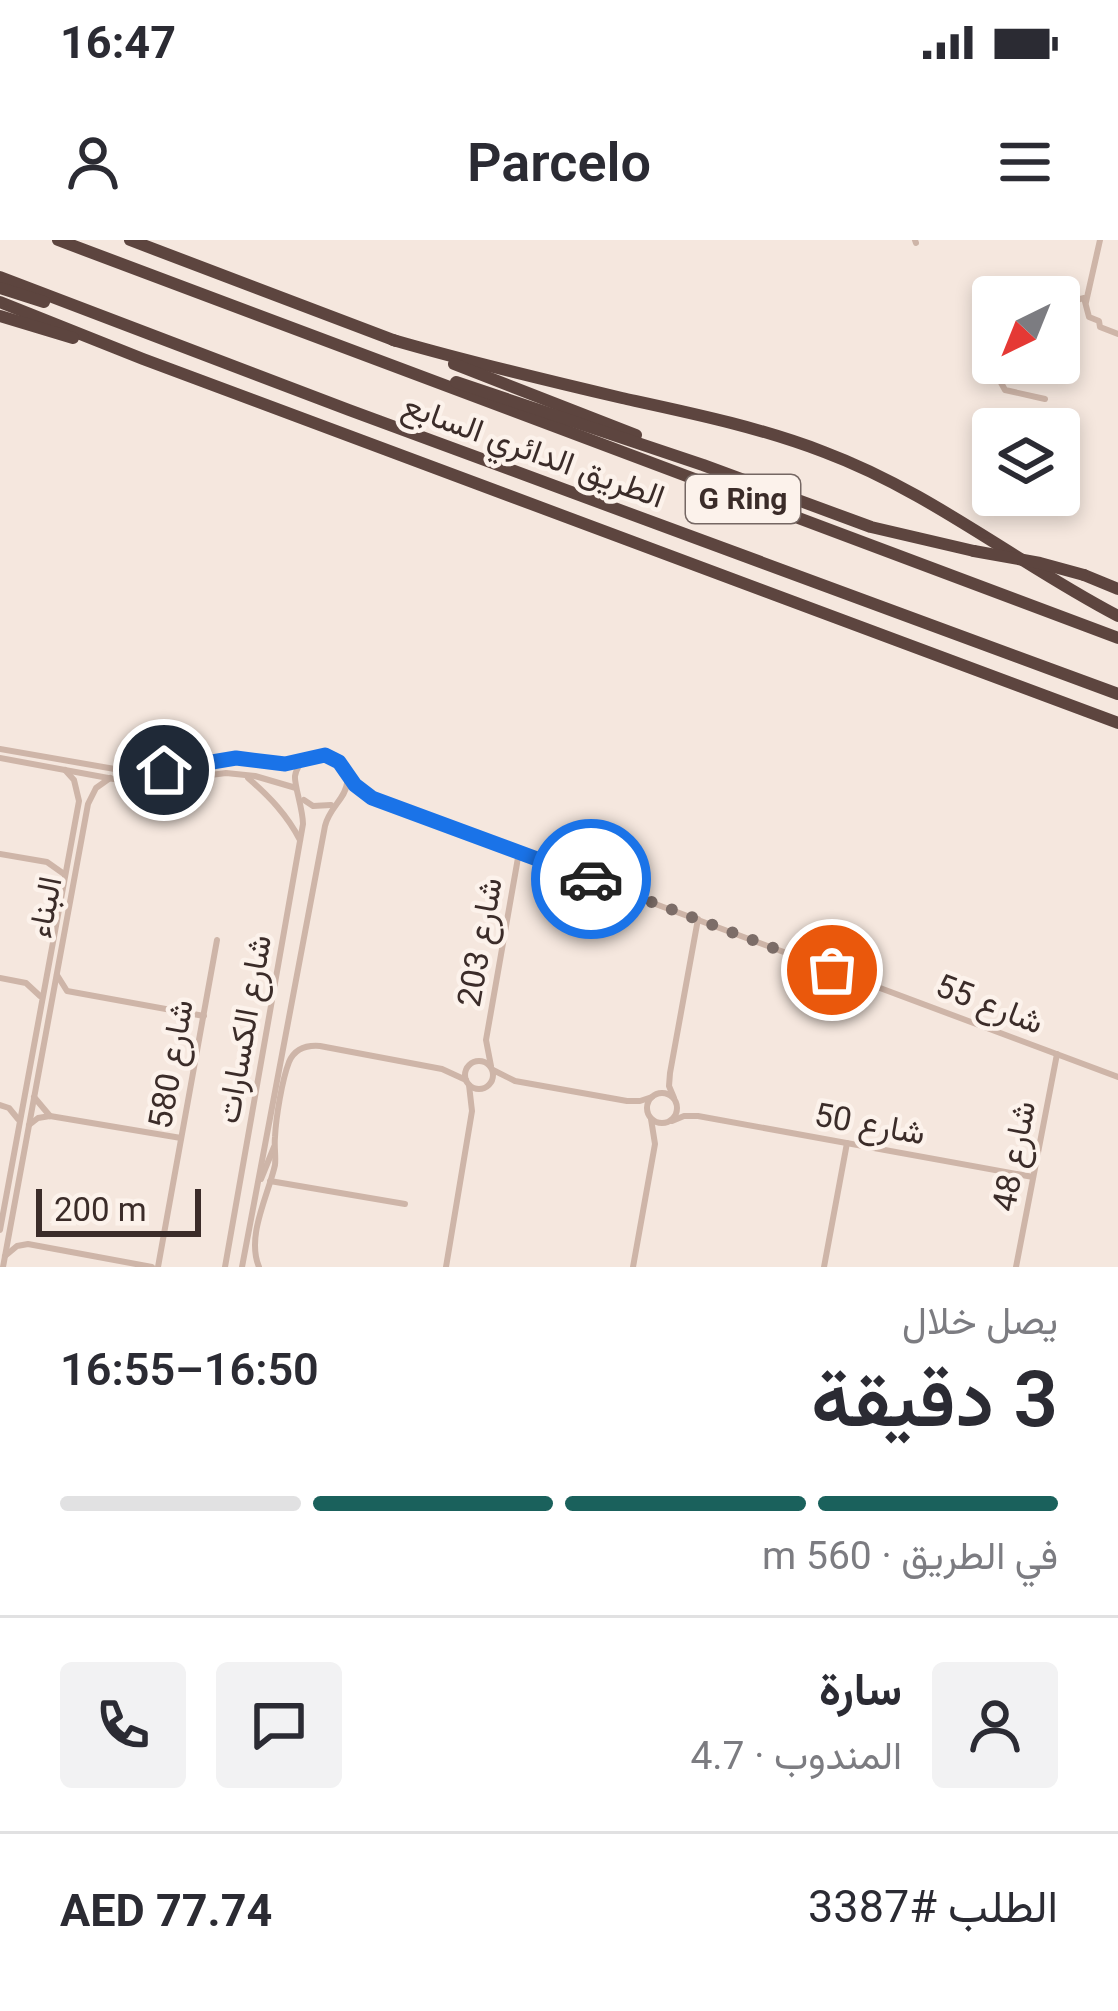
<!DOCTYPE html>
<html lang="ar">
<head>
<meta charset="utf-8">
<style>
  :root { --surface:#fff; --page:#f2f2f3; --text:#2b2b33; --muted:#7c7c81; --line:#e1e1e2; --accent:#1a615c }
  body { margin:0; font-family:Roboto,Vazirmatn,sans-serif; background:var(--page); color:var(--text); direction:rtl; height:100vh; display:flex; flex-direction:column; font-size:45px; white-space:nowrap }
  * { box-sizing:border-box; margin:0 }
  p { font-size:39px; color:var(--muted) }
  .icon { flex:none; width:66px; height:66px; fill:none; stroke:currentColor; stroke-width:2; stroke-linecap:round; stroke-linejoin:round }
  .map { position:relative; height:1027px; overflow:hidden; direction:ltr }
  .panel { display:flex; flex-direction:column; background:var(--surface); flex:1 }
  .panel>* { flex:none }
  .needle { width:78px; rotate:223deg }
  .controls { position:absolute; left:972px; top:36px; display:grid; gap:24px }
  .controls a { display:grid; place-items:center; width:108px; height:108px; border-radius:12px; background:var(--surface); box-shadow:0 6px 18px #0003; font-size:60px }
  .scale { position:absolute; left:36px; bottom:30px; width:165px; box-sizing:border-box; padding-left:12px; border:6px solid #3b2c29; border-top:0; font-size:33px; line-height:42px; white-space:nowrap; color:#3b2c29; -webkit-text-stroke:9px #fcf2eb; paint-order:stroke }
  .pin { position:absolute; display:grid; place-items:center; width:102px; height:102px; color:#fff; margin:-51px; border:6px solid #fff; border-radius:50%; box-shadow:0 3px 12px #0007 }
  .courier { position:absolute; display:grid; place-items:center; width:120px; height:120px; margin:-60px; border:9px solid #1a73e8; border-radius:50%; background:#fff; color:#222; box-shadow:0 3px 15px #0007 }
  .summary em { font-style:normal; font-weight:600 }
  .summary div { display:flex; flex-direction:column-reverse }
  .summary { display:flex; align-items:center; justify-content:space-between; height:204px; padding:0 60px }
  h1 { font-size:78px; font-weight:600; line-height:90px }
  .bar { display:grid; grid-template-columns:repeat(4,1fr); gap:18px 12px; align-content:center; height:144px; padding:0 60px }
  .bar i { height:15px; border-radius:9px; background:var(--line) }
  .bar .active { background:var(--accent) }
  .bar p { grid-column:span 4 }
  .line { display:flex; align-items:center; gap:30px; padding:0 60px; border-top:3px solid var(--line) }
  .line div { flex:1 }
  .round { display:grid; place-items:center; flex:none; width:126px; height:126px; border-radius:12px; background:var(--page) }
  .status { display:flex; justify-content:space-between; align-items:center; height:84px; padding:0 60px; background:var(--surface); direction:ltr }
  .status svg { height:33px; fill:currentColor }
  header { display:flex; justify-content:space-between; align-items:center; height:156px; padding:0 60px; background:var(--surface); font-size:54px; font-weight:600 }
  .map>svg:first-child { display:block }
</style>
</head>
<body>
<div class="status"><b>16:47</b><svg viewBox="0 0 49 12"><path d="M0 12V9h3v3zM5 12V6h3v6zM10 12V3h3v9zM15 12V0h3v12zM26 1h20v11H26zM47 4h2v5h-2z"/></svg></div>
<header><svg class="icon" aria-label="menu" viewBox="0 0 24 24"><path d="M4 6h16M4 12h16M4 18h16"/></svg>Parcelo<svg class="icon" aria-label="person" viewBox="0 0 24 24"><circle cx="12" cy="8" r="4"/><path d="M4 21q1-7 8-7t8 7"/></svg></header>
<div class="map">
<svg width="1118" height="1027" viewBox="0 0 1118 1027">
  <rect width="100%" height="100%" fill="#f5e7de"/>
  <g fill="none" stroke-linecap="round" stroke-linejoin="round">
    <g stroke="#ceb5a8" stroke-width="6">
      <polyline points="915,0 916,3"/>
      <polyline points="1086,62 1100,0"/>
      <polyline points="978,80 993,85"/>
      <path d="M1059 89C1068 78 1066 61 1084 58L1089 77 1099 81 1100 87 1118 94"/>
      <polyline points="1002,123 999,139 1005,150 1045,159"/>
      <polyline points="0,509 132,532 163,531 236,519 285,523 301,521"/>
      <polyline points="0,518 130,542 164,541 226,533 255,536 296,548"/>
      <polyline points="347,536 372,558 1118,837"/>
      <path d="M248 538C270 557 287 575 300 600"/>
      <polyline points="304,560 313,566 331,565"/>
      <polyline points="0,614 47,622 64,634"/>
      <polyline points="57,735 67,751 204,776"/>
      <polyline points="0,738 26,743 40,756"/>
      <circle cx="479" cy="835" r="14"/>
      <polyline points="491,826 486,800 519,612"/>
      <polyline points="493,830 515,841 627,861 640,861 652,857"/>
      <circle cx="662" cy="868" r="15"/>
      <polyline points="34,857 50,876"/>
      <polyline points="674,858 669,846 670,833 698,679"/>
      <polyline points="0,865 9,868 18,879"/>
      <polyline points="672,881 684,876 698,876 1033,937"/>
      <polyline points="29,885 38,878 50,876 181,898"/>
      <polyline points="261,939 274,907"/>
      <polyline points="270,941 405,964"/>
      <polyline points="0,990 79,561 74,540 65,530"/>
      <polyline points="5,1016 17,1006 28,1004 152,1027"/>
      <polyline points="3,1027 88,564 96,548 110,538"/>
      <polyline points="158,1027 217,700"/>
      <path d="M225 1027 303 584C303 569 294 545 295 536 301 504 350 511 347 543 346 558 329 568 325 586L242 1027"/>
      <path d="M259 1027C246 996 268 956 275 925 276 916 274 907 275 897 276 877 282 840 289 822 295 808 307 805 320 806L442 829 466 840"/>
      <polyline points="446,1027 472,871 469,845"/>
      <polyline points="633,1027 655,904 651,879"/>
      <polyline points="824,1027 847,903"/>
      <polyline points="1016,1027 1057,814"/>
    </g>
    <g stroke="#5d453f" stroke-width="12">
      <polyline points="58,0 1118,398"/>
      <polyline points="130,0 396,101"/>
      <polyline points="0,37 349,170 1118,454"/>
      <polyline points="0,48 44,62"/>
      <polyline points="0,62 143,119 1118,483"/>
      <polyline points="0,76 73,98"/>
      <path d="M393 100C469 122 545 140 622 158 691 173 759 187 824 212 931 252 1018 324 1118 376"/>
      <polyline points="454,124 636,195"/>
      <polyline points="456,142 703,225 871,287 974,311"/>
      <polyline points="1084,335 1118,349"/>
    </g>
    <polyline stroke="#5d453f" stroke-width="12" points="974,311 1040,323 1084,335"/>
  </g>
  <g fill="none" stroke-linecap="round" stroke-linejoin="round">
    <polyline stroke="#7c6d68" stroke-width="12" stroke-dasharray="0 21.6" points="591,639 832,730"/>
    <polyline stroke="#1a73e8" stroke-width="15" points="164,530 236,518 285,524 325,515 339,522 355,545 372,558 591,639"/>
  </g>
  <g text-anchor="middle" stroke-width="9" stroke-linejoin="round" paint-order="stroke">
    <rect fill="#fcf2eb" stroke="#756763" stroke-width="3" x="686" y="235" width="114" height="48" rx="9"/>
    <g font-size="30" font-weight="bold" fill="#3b2c29">
      <text x="743" y="269">G Ring</text>
    </g>
    <g font-size="33" fill="#3b2c29" stroke="#fcf2eb">
      <text transform="translate(534 210) rotate(20)" y="12">الطريق الدائري السابع</text>
      <text transform="translate(44 667) rotate(-79)" y="12">البناء</text>
      <text transform="translate(479 702) rotate(-80)" y="12">شارع 203</text>
      <text transform="translate(990 763) rotate(21)" y="12">شارع 55</text>
      <text transform="translate(243 789) rotate(-80)" y="12">شارع الكسارات</text>
      <text transform="translate(170 824) rotate(-80)" y="12">شارع 580</text>
      <text transform="translate(870 883) rotate(10)" y="12">شارع 50</text>
      <text transform="translate(1013 916) rotate(-79)" y="12">شارع 48</text>
    </g>
  </g>
</svg>
<div class="controls">
<a><svg class="needle" viewBox="-14 -14 28 28"><path d="M0-13l5 13h-10z" fill="#e53935"/><path d="M0 13l5-13h-10z" fill="#7c7c81"/></svg></a>
<a><svg class="icon" aria-label="layers" viewBox="0 0 24 24"><path d="M12 4l9 5-9 5-9-5zM3 14l9 5 9-5"/></svg></a>
</div>
<div class="scale">200 m</div>
<div class="pin" style="left:832px;top:730px;background:#ea580c"><svg class="icon" aria-label="bag" viewBox="0 0 24 24"><path d="M5 8h14l-1 12H6zM9 8a3 3 0 0 1 6 0"/></svg></div>
<div class="pin" style="left:164px;top:530px;background:#1f2937"><svg class="icon" aria-label="home" viewBox="0 0 24 24"><path d="M3 11l9-7 9 7M6 9v11h12V9"/></svg></div>
<div class="courier" style="left:591px;top:639px"><svg class="icon" aria-label="car" viewBox="0 0 24 24"><path d="M5 17H2v-5l4-1 3-4h7l3 4 3 1v5h-3M9 17h6M6 11h13"/><circle cx="7" cy="17" r="2"/><circle cx="17" cy="17" r="2"/></svg></div>
</div>
<section class="panel">
<div class="summary"><div><h1>3 دقيقة</h1><p>يصل خلال</p></div><em>16:50–16:55</em></div>
<div class="bar"><i class="active"></i><i class="active"></i><i class="active"></i><i></i><p>في الطريق · 560 m</p></div>
<div class="line" style="height:216px"><a class="round"><svg class="icon" aria-label="person" viewBox="0 0 24 24"><circle cx="12" cy="8" r="4"/><path d="M4 21q1-7 8-7t8 7"/></svg></a><div><b>سارة</b><p>المندوب · 4.7</p></div><a class="round"><svg class="icon" aria-label="chat" viewBox="0 0 24 24"><path d="M4 5h16v11H9l-5 4z"/></svg></a><a class="round"><svg class="icon" aria-label="phone" viewBox="0 0 24 24"><path d="M5 4h4l2 5-3 2q2 4 5 5l2-3 5 2v4C11 20 4 13 5 4z"/></svg></a></div>
<div class="line" style="height:156px"><div>الطلب #3387</div><b>AED 77.74</b></div>
</section>
</body>
</html>
